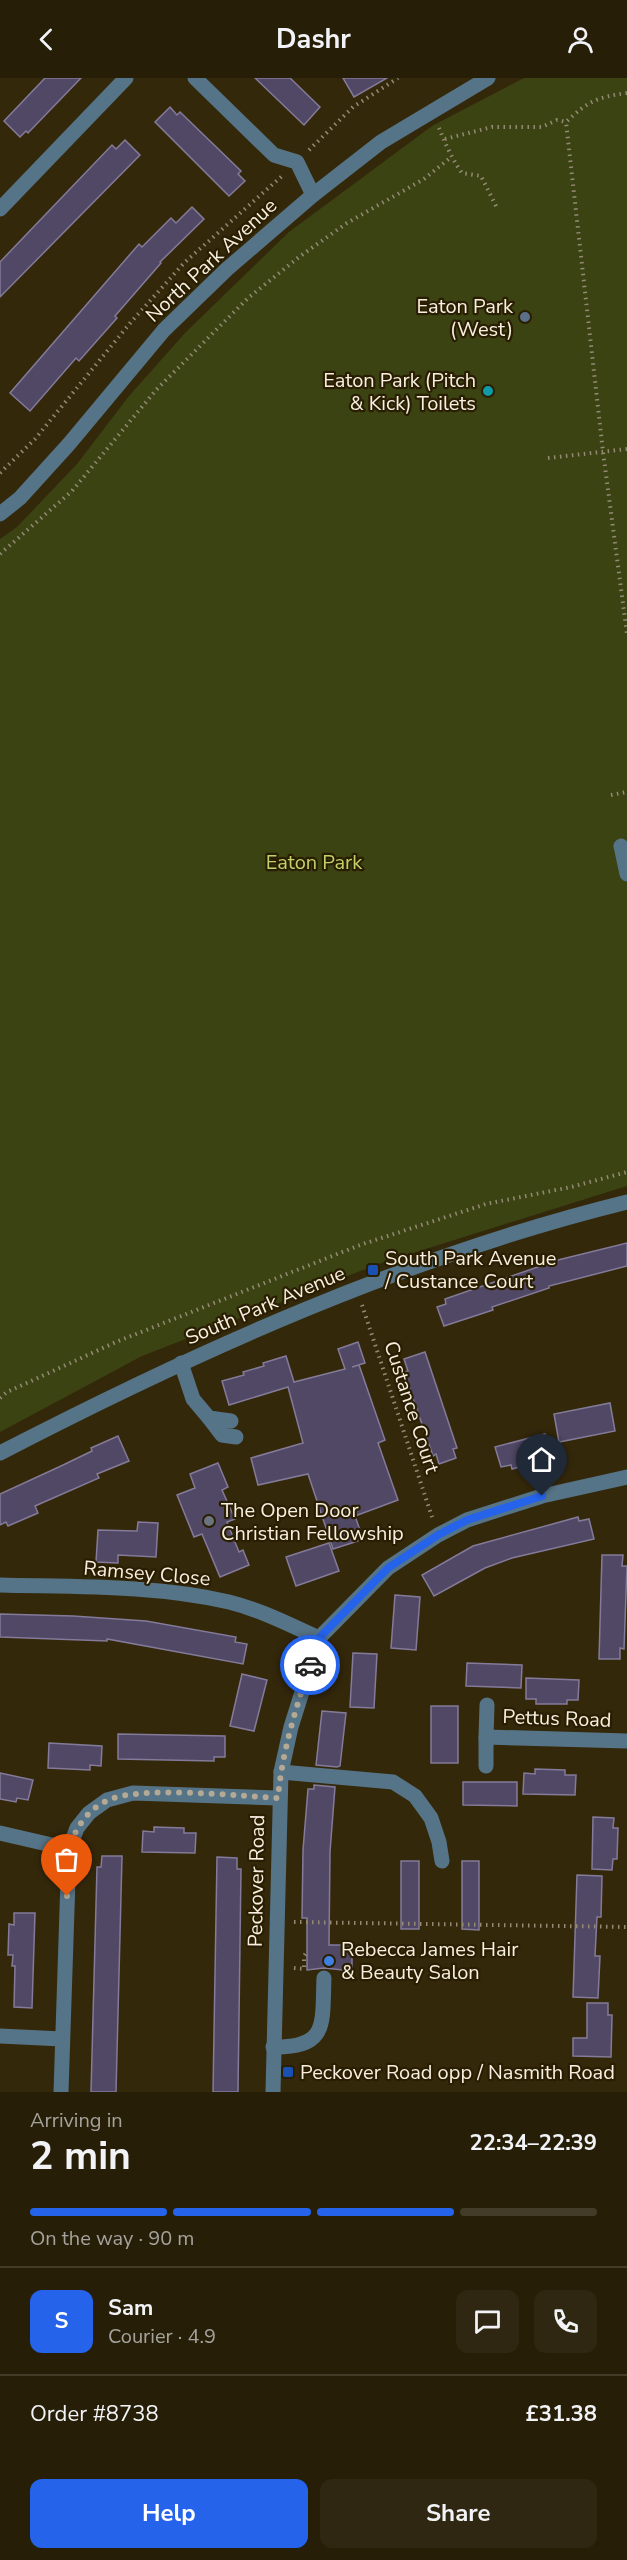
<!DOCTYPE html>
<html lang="en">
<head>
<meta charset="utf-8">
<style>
  :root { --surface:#271e08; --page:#2f2712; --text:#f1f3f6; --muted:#a4a29c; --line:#433c29; --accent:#2563eb }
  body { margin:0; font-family:"Nunito Sans",sans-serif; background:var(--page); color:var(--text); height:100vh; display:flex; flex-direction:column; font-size:22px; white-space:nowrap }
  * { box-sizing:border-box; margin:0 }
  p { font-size:20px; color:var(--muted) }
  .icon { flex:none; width:33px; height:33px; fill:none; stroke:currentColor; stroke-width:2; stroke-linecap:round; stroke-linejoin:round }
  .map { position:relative; height:2014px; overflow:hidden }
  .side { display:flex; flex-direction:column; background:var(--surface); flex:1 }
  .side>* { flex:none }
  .pin { position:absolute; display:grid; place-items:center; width:51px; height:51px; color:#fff; margin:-62px -26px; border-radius:50% 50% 50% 0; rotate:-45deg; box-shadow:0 0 6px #0007 }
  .pin .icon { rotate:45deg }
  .courier { position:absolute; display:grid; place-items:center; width:60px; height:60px; margin:-30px; border:4px solid #2563eb; border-radius:50%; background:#fff; color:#222; box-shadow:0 2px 8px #0007 }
  .head em { font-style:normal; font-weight:700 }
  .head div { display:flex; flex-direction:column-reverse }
  .head { display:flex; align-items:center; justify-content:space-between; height:102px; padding:0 30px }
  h1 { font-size:39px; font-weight:700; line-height:45px }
  .bar { display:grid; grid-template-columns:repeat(4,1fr); gap:9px 6px; align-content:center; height:72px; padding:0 30px }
  .bar i { height:8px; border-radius:4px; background:var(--line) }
  .bar .current { background:var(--accent) }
  .bar p { grid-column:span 4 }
  .line { display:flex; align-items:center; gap:15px; padding:0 30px; border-top:2px solid var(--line) }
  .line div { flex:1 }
  .round { display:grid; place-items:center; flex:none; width:63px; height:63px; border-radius:12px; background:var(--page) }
  .button { display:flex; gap:12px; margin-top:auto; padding:12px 30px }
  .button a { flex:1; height:69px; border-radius:12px; background:var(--accent); color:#fff; font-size:24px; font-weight:700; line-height:69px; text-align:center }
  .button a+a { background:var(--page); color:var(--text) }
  header { display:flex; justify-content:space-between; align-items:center; height:78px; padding:0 30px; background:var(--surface); font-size:27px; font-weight:700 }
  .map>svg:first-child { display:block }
</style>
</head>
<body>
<header><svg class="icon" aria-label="back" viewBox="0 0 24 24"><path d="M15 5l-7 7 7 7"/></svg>Dashr<svg class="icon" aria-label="person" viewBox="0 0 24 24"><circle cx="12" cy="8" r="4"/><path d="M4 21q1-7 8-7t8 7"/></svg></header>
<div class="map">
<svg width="627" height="2014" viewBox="0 0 627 2014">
  <rect width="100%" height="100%" fill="#34280b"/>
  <polygon fill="#3b4313" points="524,0 627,0 627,1108 381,1185 142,1278 0,1354 0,461 17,449 77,386 129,318 186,254 289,154 432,48"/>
  <g fill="#504864" stroke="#837b99" stroke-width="1.5">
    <polygon points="45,0 81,0 28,55 26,53 20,59 4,43"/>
    <polygon points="255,0 290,0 320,29 304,47"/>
    <polygon points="343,0 387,0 354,19"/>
    <polygon points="170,29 177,37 180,34 241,93 238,96 245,103 229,118 155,44"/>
    <polygon points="125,62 140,77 0,219 0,184 112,67 116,71"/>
    <polygon points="192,129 204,141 160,184 161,185 115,238 117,240 79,283 76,280 30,333 10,315 139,166 142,169 171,140 176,145"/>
    <polygon points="627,1165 627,1188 549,1208 549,1210 492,1229 493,1232 444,1248 437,1229 446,1226 445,1221 558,1182"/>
    <polygon points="358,1264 365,1285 352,1289 359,1287 385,1362 378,1365 398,1422 355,1438 361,1455 356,1456 358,1463 333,1471 308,1396 258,1407 251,1380 303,1365 288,1309 229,1327 222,1303 244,1297 243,1294 264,1288 263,1285 286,1278 294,1304 345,1291 338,1271"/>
    <polygon points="425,1274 457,1370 453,1371 456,1380 439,1386 436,1376 433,1378 404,1294 408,1293 404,1281"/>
    <polygon points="610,1325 615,1353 559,1364 554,1336"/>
    <polygon points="545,1356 551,1377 541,1379 542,1383 512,1391 511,1387 501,1389 495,1369"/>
    <polygon points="118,1358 129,1383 97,1396 99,1400 35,1428 38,1435 8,1448 6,1444 0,1447 0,1416 61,1388 92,1373 91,1370"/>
    <polygon points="218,1385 228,1409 222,1412 235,1441 227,1444 239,1474 243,1472 249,1487 220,1499 202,1456 194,1459 177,1417 195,1410 190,1396"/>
    <polygon points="578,1439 579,1443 589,1441 594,1461 512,1480 485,1490 434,1518 422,1497 473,1468"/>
    <polygon points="138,1444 158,1445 156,1479 118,1477 118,1485 96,1484 98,1452 137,1453"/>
    <polygon points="329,1465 339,1493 296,1508 286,1479"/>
    <polygon points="602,1477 623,1477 622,1488 627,1488 624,1571 620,1570 620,1581 599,1581"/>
    <polygon points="395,1517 420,1519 416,1572 391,1570"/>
    <polygon points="0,1536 73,1538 146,1543 236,1559 235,1564 247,1566 243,1586 107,1561 107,1563 0,1559"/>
    <polygon points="353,1575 377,1576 374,1630 350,1629"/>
    <polygon points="467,1585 522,1587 521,1610 466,1608"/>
    <polygon points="242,1596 267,1602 254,1653 230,1648"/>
    <polygon points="526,1600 579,1602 578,1622 567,1622 567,1626 536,1626 536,1621 526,1621"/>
    <rect x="431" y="1628" width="27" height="57"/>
    <polygon points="322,1633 346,1635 340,1688 337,1689 316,1687"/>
    <polygon points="118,1656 225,1658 225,1679 214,1679 214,1683 118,1681"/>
    <polygon points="49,1665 102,1668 101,1688 90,1687 90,1692 48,1690"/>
    <polygon points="535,1691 565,1692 565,1697 576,1697 575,1717 523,1716 524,1695 535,1696"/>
    <polygon points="0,1695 33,1702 28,1722 17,1720 16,1724 0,1721"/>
    <polygon points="463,1704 517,1704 517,1728 463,1727"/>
    <polygon points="314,1707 335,1709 330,1774 329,1867 352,1867 352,1893 324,1890 307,1892 307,1840 302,1840 303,1772 308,1711 314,1711"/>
    <polygon points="593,1739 614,1740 613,1750 618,1750 617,1781 613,1781 612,1792 592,1791"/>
    <polygon points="154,1749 184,1750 184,1755 196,1755 195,1775 142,1774 143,1753 154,1754"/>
    <polygon points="102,1778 122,1778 116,2014 91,2014 97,1789 101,1789"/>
    <polygon points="217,1779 237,1780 237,1791 241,1791 238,2014 213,2014"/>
    <rect x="401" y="1783" width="18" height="68"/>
    <polygon points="462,1783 479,1783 479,1852 462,1851"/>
    <polygon points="577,1797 602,1798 601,1839 597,1839 595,1878 600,1878 598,1920 573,1919"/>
    <polygon points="14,1835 35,1835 32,1930 14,1929 15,1888 12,1888 13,1877 8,1877 9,1846 14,1847"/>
    <polygon points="587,1925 608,1925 608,1937 612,1937 611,1979 573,1978 573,1960 587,1960"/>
  </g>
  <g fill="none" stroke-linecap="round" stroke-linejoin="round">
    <g stroke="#948a74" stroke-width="4" stroke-dasharray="1.5 4.5" stroke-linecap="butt">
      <path d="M627 15C598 19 588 23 566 44L603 374 627 556"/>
      <path d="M439 50C445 65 452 81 462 95L481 98 497 130"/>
      <polyline points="445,61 492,49 542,49 557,42 566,44"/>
      <polyline points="309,72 353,29 398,0"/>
      <polyline points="548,380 627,371"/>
      <polyline points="0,395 35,361 131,244 184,185 282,98"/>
      <polyline points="0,476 72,413 156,312 247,221 299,179 347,145 424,101 450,80"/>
      <polyline points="611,717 627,714"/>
      <polyline points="362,1227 433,1442"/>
      <polyline points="0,1320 7,1314 116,1264 360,1167 486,1126 571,1109 627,1094"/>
      <polyline points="294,1844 627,1849"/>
      <polyline points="294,1890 304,1891 304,1878 307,1874"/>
    </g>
    <g stroke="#567487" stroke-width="15">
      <polyline points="195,0 274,77 297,84 313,117"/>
      <polyline points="0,131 126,0"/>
      <polyline points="0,436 20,420 69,366 164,252 227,191 313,117 381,64 488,0"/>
      <polyline points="621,768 627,796"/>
      <polyline points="181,1285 193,1321 209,1340 231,1343"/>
      <polyline points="209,1340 222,1357 236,1359"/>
      <path d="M0 1375C199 1272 408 1178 627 1124"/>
      <path d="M0 1507C76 1509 155 1507 229 1524 261 1532 290 1547 319 1560"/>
      <polyline points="487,1627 486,1659 627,1663"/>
      <polyline points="486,1688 486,1659"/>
      <polyline points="281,1694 393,1704 415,1718 431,1740 439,1764 442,1783"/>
      <polyline points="0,1755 69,1771"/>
      <polyline points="0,1958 62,1961"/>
      <path d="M273 1969C329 1970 322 1945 324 1900"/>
      <polyline points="61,2014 69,1771 77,1750 89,1735 107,1722 133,1715 278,1720"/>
      <polyline points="273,2014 281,1694 291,1649 319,1560 388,1490 438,1457 467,1442 542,1418 627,1399"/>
    </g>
  </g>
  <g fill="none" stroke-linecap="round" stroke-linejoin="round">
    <path stroke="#b3a995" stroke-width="6" stroke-dasharray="0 10.8" d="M67 1818C68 1803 65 1783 70 1768 76 1749 88 1732 106 1723 136 1707 240 1718 278 1720 282 1674 296 1630 310 1587"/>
    <polyline stroke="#2563eb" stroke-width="8" points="310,1587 319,1560 388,1490 438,1457 467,1442 542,1418"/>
  </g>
  <circle fill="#5c6f8a" stroke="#2a1e02" stroke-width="2" cx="525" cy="239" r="6"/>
  <circle fill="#0f9aa8" stroke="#2a1e02" stroke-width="2" cx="488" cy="313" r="6"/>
  <g fill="#1a4fb4" stroke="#2a1e02" stroke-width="2">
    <rect x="367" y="1186" width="12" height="12" rx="3"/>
    <rect x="282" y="1988" width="12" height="12" rx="3"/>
  </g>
  <circle fill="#6b7280" stroke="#2a1e02" stroke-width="2" cx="209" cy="1443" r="6"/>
  <circle fill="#3f7fe0" stroke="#2a1e02" stroke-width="2" cx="329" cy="1883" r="6"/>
  <g text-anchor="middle" stroke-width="4.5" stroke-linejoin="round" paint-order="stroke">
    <g font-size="20" fill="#f7efdf" stroke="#2a1e02">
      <text transform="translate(211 182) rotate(-43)" y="7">North Park Avenue</text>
      <text transform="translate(265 1227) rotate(-23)" y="7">South Park Avenue</text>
      <text transform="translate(412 1329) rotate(72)" y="7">Custance Court</text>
      <text transform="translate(147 1495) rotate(5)" y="7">Ramsey Close</text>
      <text transform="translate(557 1640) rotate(2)" y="7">Pettus Road</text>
      <text transform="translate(256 1803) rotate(-89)" y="7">Peckover Road</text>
    </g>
    <g font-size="20" fill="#f7efdf" stroke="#2a1e02" text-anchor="start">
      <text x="513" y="235" text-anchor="end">Eaton Park<tspan x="513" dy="23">(West)</tspan></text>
      <text x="476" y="309" text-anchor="end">Eaton Park (Pitch<tspan x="476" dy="23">&amp; Kick) Toilets</tspan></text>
      <text x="385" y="1187">South Park Avenue<tspan x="385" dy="23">/ Custance Court</tspan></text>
      <text x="221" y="1439">The Open Door<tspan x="221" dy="23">Christian Fellowship</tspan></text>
      <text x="341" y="1878">Rebecca James Hair<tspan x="341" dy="23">&amp; Beauty Salon</tspan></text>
      <text x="300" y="2001">Peckover Road opp / Nasmith Road</text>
    </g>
    <g font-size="20" fill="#bfd36a" stroke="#2a1e02">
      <text x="314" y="791">Eaton Park</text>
    </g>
  </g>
</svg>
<div class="pin" style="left:67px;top:1818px;background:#ea580c"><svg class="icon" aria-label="bag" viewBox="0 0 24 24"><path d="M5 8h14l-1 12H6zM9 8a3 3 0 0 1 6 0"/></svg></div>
<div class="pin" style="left:542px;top:1418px;background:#1f2937"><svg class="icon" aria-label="home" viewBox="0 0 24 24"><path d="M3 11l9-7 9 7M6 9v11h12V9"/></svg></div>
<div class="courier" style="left:310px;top:1587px"><svg class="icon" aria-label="car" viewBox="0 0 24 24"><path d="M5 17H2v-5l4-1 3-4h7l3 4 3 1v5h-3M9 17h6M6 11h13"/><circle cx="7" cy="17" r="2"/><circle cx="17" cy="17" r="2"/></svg></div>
</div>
<section class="side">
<div class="head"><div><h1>2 min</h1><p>Arriving in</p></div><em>22:34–22:39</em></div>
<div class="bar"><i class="current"></i><i class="current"></i><i class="current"></i><i></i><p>On the way · 90 m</p></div>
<div class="line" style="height:108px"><b class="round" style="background:var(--accent);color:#fff">S</b><div><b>Sam</b><p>Courier · 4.9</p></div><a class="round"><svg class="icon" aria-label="chat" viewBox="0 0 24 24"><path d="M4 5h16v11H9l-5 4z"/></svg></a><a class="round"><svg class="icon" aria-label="phone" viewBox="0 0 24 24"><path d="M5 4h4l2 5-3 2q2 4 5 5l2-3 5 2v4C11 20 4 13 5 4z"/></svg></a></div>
<div class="line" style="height:78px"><div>Order #8738</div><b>£31.38</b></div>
<div class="button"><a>Help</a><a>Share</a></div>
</section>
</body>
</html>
